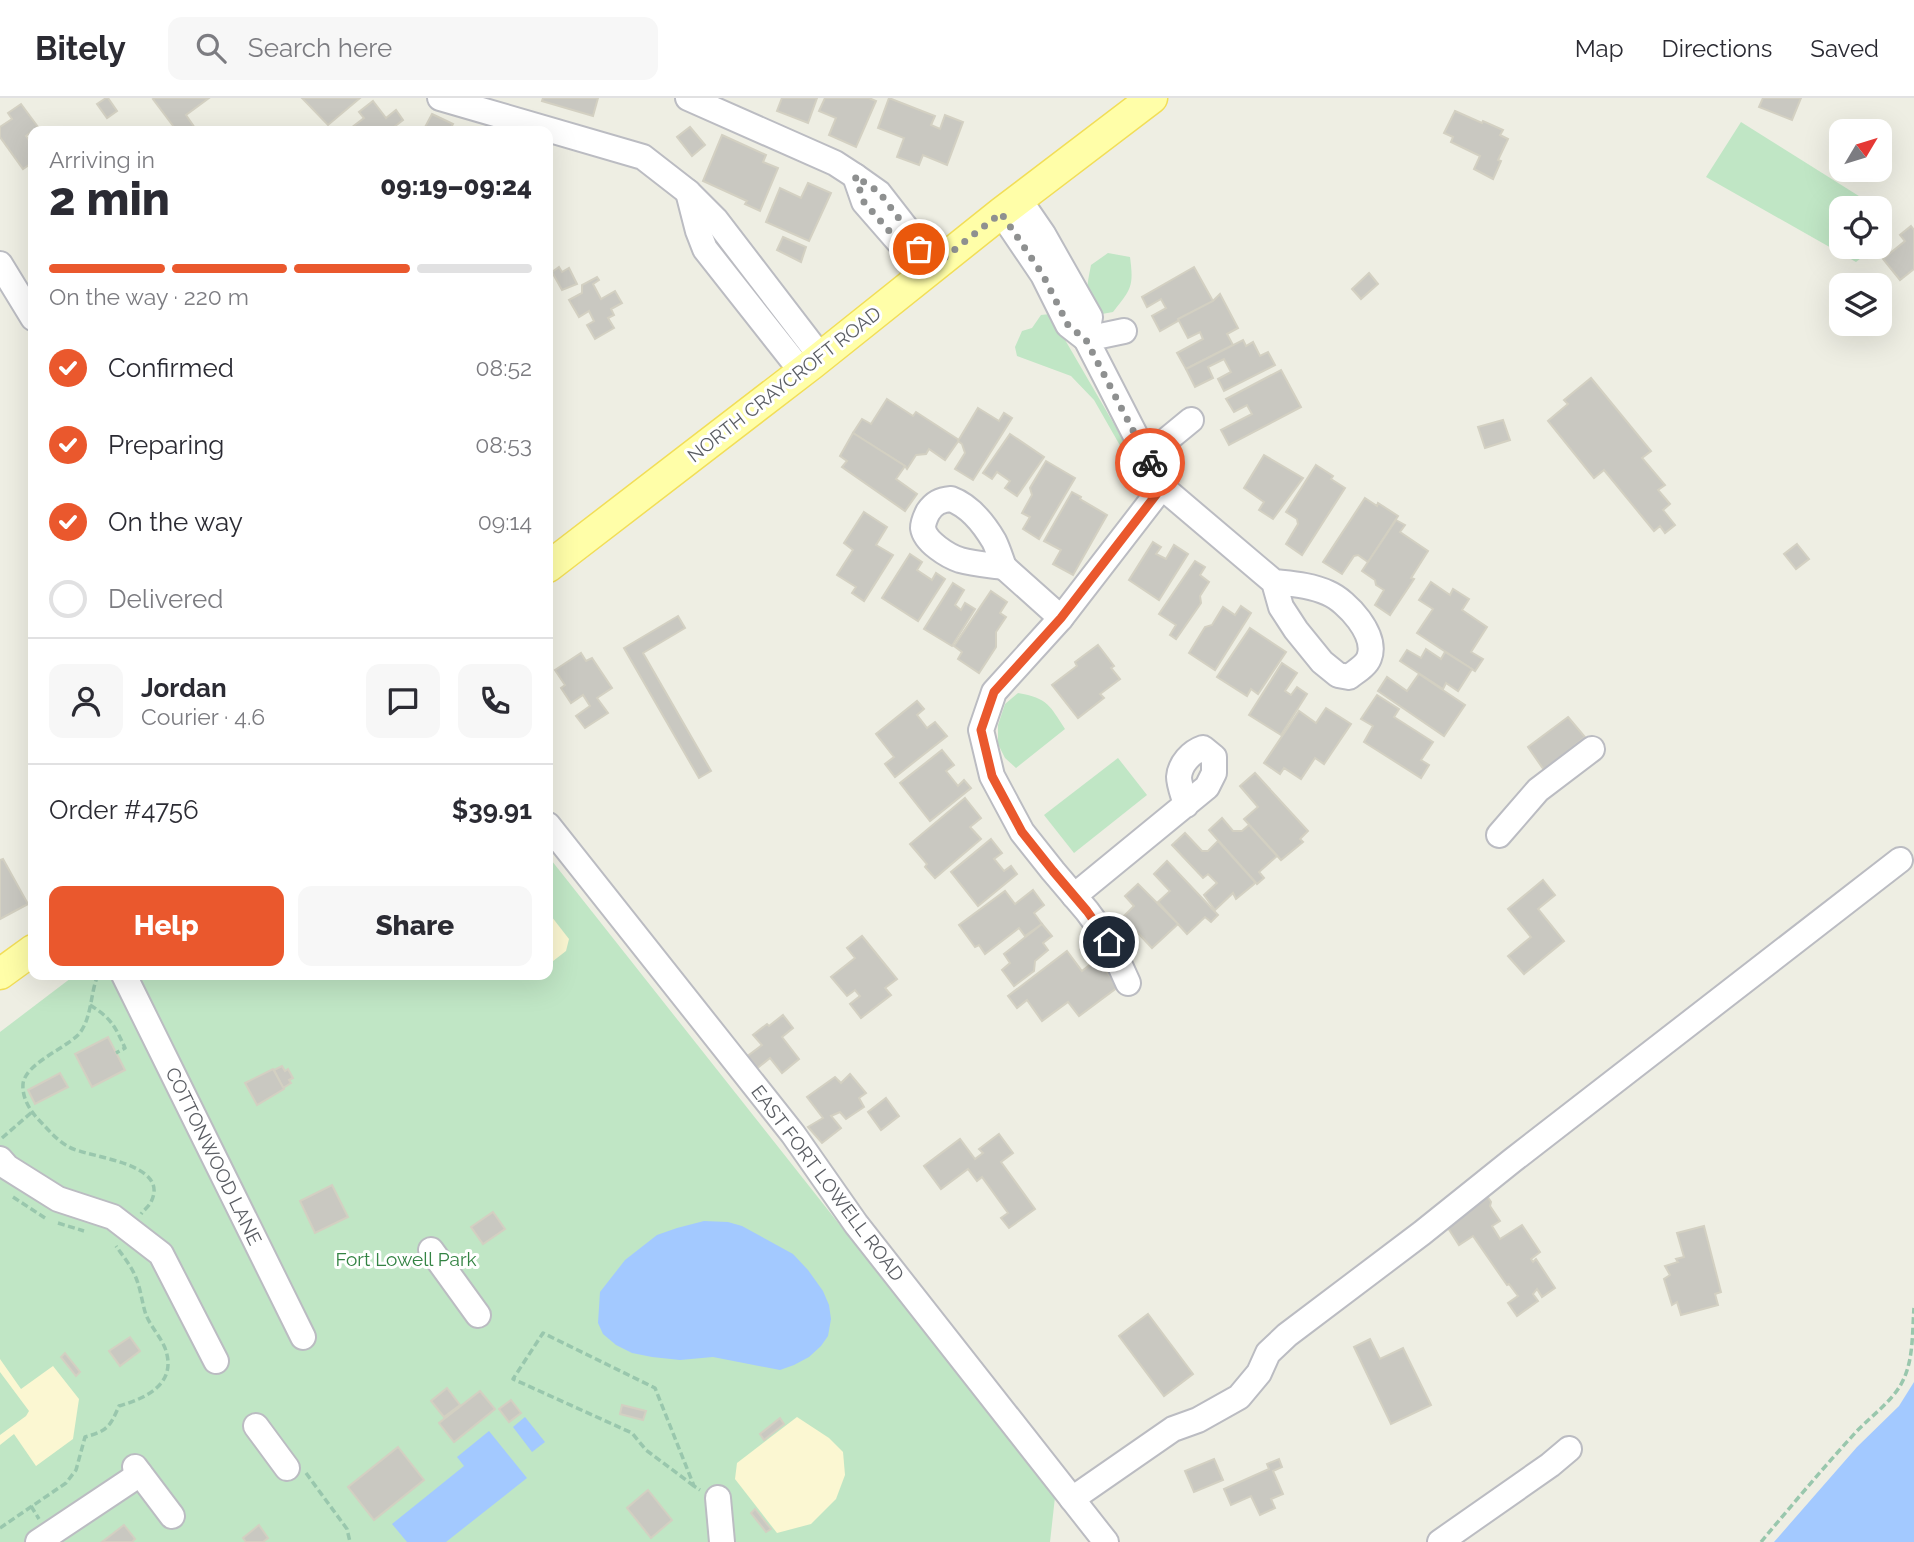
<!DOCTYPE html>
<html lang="en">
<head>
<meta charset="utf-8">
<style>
  :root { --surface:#fff; --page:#f7f7f7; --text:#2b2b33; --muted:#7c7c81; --line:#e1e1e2; --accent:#ea582d }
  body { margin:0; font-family:Raleway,sans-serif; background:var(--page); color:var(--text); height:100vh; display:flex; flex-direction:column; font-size:26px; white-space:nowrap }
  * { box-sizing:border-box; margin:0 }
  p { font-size:23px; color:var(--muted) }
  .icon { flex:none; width:38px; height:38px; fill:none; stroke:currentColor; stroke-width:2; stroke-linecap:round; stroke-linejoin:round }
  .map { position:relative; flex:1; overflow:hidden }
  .side { position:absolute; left:28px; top:28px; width:525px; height:854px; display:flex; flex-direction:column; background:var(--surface); border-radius:14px; box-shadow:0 7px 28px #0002 }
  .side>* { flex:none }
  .needle { width:46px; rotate:52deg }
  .controls { position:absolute; left:1829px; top:21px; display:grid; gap:14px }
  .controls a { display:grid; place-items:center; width:63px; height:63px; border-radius:14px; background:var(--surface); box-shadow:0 7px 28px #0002; font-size:35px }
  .pin { position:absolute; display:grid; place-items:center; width:60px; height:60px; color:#fff; margin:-30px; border:4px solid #fff; border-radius:50%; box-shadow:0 2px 7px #0007 }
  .courier { position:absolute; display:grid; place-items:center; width:70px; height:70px; margin:-35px; border:5px solid #ea582d; border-radius:50%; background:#fff; color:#222; box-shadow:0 2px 9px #0007 }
  .head em { font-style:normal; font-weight:800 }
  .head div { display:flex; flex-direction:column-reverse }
  .head { display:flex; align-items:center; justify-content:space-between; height:119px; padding:0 21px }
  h1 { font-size:46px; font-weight:800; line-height:52px }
  .bar { display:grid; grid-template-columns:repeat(4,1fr); gap:10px 7px; align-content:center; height:84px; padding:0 21px }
  .bar i { height:9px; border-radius:5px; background:var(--line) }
  .bar .on { background:var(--accent) }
  .bar p { grid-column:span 4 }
  .line { display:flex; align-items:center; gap:18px; padding:0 21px; border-top:2px solid var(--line) }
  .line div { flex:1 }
  .round { display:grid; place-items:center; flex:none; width:74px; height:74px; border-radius:14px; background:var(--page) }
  ol { padding:0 21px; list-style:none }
  li { display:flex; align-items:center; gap:21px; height:77px }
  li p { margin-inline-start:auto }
  li .icon { padding:7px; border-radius:50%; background:var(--accent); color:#fff; stroke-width:4 }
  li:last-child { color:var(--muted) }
  li i { width:38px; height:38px; border:4px solid var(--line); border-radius:50% }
  .action { display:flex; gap:14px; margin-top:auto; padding:14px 21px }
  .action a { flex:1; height:80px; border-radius:14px; background:var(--accent); color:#fff; font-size:28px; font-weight:800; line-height:80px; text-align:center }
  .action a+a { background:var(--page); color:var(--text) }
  header { display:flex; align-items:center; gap:42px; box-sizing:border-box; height:98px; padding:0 35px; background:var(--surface); border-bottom:2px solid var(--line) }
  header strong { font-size:33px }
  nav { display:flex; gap:38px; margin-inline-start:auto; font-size:24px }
  .search { width:490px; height:63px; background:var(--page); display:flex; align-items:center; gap:18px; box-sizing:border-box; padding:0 24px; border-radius:14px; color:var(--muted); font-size:26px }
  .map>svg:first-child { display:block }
</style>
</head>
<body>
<header>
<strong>Bitely</strong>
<div class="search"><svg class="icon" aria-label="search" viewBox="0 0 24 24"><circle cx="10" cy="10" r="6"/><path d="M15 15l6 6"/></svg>Search here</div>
<nav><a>Map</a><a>Directions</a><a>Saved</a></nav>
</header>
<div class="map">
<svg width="1914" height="1444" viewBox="0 0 1914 1444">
  <rect width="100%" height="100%" fill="#eeeee3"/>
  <g fill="#c0e6c5">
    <polygon points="1741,24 1878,110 1841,110 1841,149 1875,149 1856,164 1706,79"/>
    <path d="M1108 155 1130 159C1134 189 1131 191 1113 214L1102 216C1084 196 1086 193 1091 167Z"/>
    <polygon points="1050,216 1132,357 1133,391 1127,389 1126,358 1094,302 1071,278 1017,258 1015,249 1022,233 1032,230 1041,217"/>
    <path d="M1018 595C1048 600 1050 608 1065 631L1016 670 1005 660 998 646V627L1005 606Z"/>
    <polygon points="1118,660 1147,697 1074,755 1044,717"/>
    <polygon points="548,758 1055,1399 1050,1444 0,1444 0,934 75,877 548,877"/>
  </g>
  <g fill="#fbf7d2">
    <polygon points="548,814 569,841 566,853 548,867"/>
    <polygon points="0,1261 21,1291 53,1268 79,1301 73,1341 36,1368 14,1336 0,1347 0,1337 26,1318 29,1313 0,1274"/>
    <polygon points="797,1319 829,1340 843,1354 845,1377 836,1401 811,1426 777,1435 735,1381 737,1365"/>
  </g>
  <g fill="#a3c9ff">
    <polygon points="704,1123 728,1124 742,1128 793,1156 808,1172 823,1193 829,1207 831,1221 828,1238 821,1248 809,1259 794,1267 780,1272 713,1259 680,1262 652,1259 632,1255 616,1247 603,1236 598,1225 600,1194 625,1162 657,1137 677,1130"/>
    <polygon points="1914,1284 1914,1444 1774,1444 1857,1349 1899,1308"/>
    <polygon points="525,1319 545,1344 532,1354 513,1329"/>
    <polygon points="489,1333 527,1380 446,1444 407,1444 392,1426 464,1368 457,1359"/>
  </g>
  <g fill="#c9c8c1" stroke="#d3d0c2" stroke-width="2">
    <polygon points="106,0 108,0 117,13 107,20 97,6"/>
    <polygon points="155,0 209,0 186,17 197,33 177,33 153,1"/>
    <polygon points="302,0 360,0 328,27"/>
    <polygon points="543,0 598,0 593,18 542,3"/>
    <polygon points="782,0 817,0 808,25 777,13"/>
    <polygon points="825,0 869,0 876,3 856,49 829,37 836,20 819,13"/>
    <polygon points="889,0 935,18 931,27 940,31 945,17 963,24 947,67 923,57 919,67 897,59 904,40 878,30"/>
    <polygon points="1763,0 1801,0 1792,22 1759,9"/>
    <polygon points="373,3 386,20 396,12 403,22 394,29 398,33 347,33 364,20 359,14"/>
    <polygon points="21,6 38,29 26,38 33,48 33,64 23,71 0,39 0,29 12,21 8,15"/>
    <polygon points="1455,13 1482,25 1483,23 1503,32 1500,37 1508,41 1498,62 1501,63 1493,81 1474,71 1480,58 1451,44 1453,39 1444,35"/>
    <polygon points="432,16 453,26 449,33 423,33"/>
    <polygon points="690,29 705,47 692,58 677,39"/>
    <polygon points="722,37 766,57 763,64 778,70 760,113 745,106 747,103 703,83"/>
    <polygon points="808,85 831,95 809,143 766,124 780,90 801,100"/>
    <polygon points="1911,128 1914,132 1914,171 1900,182 1883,161 1905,143 1900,137"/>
    <polygon points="783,139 806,149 801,164 777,152"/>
    <polygon points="559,169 562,174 569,170 577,186 562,192 552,174"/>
    <polygon points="1194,169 1213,203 1160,233 1152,218 1166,210 1161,201 1147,209 1142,199"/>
    <polygon points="1369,175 1378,186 1361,201 1352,191"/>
    <polygon points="597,179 599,182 593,186 601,201 615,193 622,205 611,211 614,217 608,220 614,230 595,241 587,227 594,223 589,213 579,219 569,202 582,195 582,187"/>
    <polygon points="1220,196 1238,230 1227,236 1233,247 1186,271 1177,255 1203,241 1200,234 1188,240 1178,221 1213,203"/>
    <polygon points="1243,242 1246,248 1253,244 1260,258 1268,254 1275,267 1224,293 1218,281 1231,274 1224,261 1208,269 1213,280 1195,289 1186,271"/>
    <polygon points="1281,272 1301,309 1229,347 1221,332 1252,316 1247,307 1234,314 1226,301"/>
    <polygon points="1591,280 1651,353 1642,360 1665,387 1658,392 1670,406 1663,412 1675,427 1665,435 1660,428 1654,433 1604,372 1594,380 1548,323 1568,306 1564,302"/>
    <polygon points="887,301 913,318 916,314 959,342 945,362 929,351 926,356 916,357 907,371 905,368 853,335 862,321 871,326"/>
    <polygon points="978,310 999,323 1004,315 1012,320 973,382 955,371 965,355 962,346 958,343"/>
    <polygon points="1503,322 1510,342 1485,350 1478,329"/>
    <polygon points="853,335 905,368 896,381 917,396 905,413 842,369 847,363 840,358"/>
    <polygon points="1010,336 1044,359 1017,398 1005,390 1010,383 997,374 992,381 983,375"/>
    <polygon points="1264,357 1303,380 1273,421 1259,412 1264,404 1244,390"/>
    <polygon points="1046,363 1075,380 1039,441 1023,431 1030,419 1022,415 1032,397 1030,390"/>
    <polygon points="1316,367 1333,378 1331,381 1345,390 1302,457 1286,446 1298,426 1297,421 1286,414"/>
    <polygon points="1072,394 1081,399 1080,401 1107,417 1073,477 1053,466 1061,452 1044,443"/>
    <polygon points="1365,400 1377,408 1378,405 1398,418 1368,464 1358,457 1354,458 1342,476 1323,464"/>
    <polygon points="864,414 887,429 876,447 893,457 864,503 852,495 856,489 837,477 853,452 844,445"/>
    <polygon points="1396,422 1405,427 1400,434 1428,453 1411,480 1414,481 1390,517 1375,507 1384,492 1376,487 1375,482 1362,473"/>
    <polygon points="1153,444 1161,449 1156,456 1166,461 1174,447 1188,456 1159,502 1129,482"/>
    <polygon points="1797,446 1809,461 1796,471 1784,456"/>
    <polygon points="910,456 922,464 917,472 932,482 936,475 945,481 918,523 882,500"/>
    <polygon points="1195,463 1205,469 1200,477 1209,484 1200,498 1201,505 1176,541 1170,537 1176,527 1159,516"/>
    <polygon points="1431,484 1450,497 1453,491 1469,501 1462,512 1487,529 1471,554 1483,561 1475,573 1417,535 1433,511 1419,502"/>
    <polygon points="953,485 964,492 955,507 961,512 965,505 975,511 952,548 924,531"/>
    <polygon points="991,493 1007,504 1000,515 1006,519 996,534 996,549 979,575 958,561 962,554 954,548"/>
    <polygon points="1241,508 1251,515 1215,572 1189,555 1205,529 1212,527 1223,509 1235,517"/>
    <polygon points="678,518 685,530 643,555 711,673 699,680 624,550"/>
    <polygon points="1250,530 1286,554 1258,596 1251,591 1247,598 1217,579"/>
    <polygon points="1098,547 1114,568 1111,570 1120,581 1100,596 1104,600 1078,620 1052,587 1077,568 1075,564"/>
    <polygon points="1426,551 1441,561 1445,554 1472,571 1458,593 1446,585 1443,591 1400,563 1407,552 1421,560"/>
    <polygon points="581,555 586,563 592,560 612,590 597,600 608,615 585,630 576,618 590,608 583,597 571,605 561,590 565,587 555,572"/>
    <polygon points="1282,565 1297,575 1285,593 1291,597 1297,589 1307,596 1281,637 1249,617"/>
    <polygon points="1419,576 1465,607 1444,638 1378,593 1387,579 1407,593"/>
    <polygon points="1377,597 1399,611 1394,619 1433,644 1421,662 1429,667 1421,680 1364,644 1373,628 1361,621"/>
    <polygon points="917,603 924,611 917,617 927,630 935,624 947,638 895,679 885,666 894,659 876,636"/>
    <polygon points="1326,610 1351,626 1324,666 1315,660 1301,681 1284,670 1280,676 1264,665 1299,613 1316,625"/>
    <polygon points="1568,619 1585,639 1544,672 1528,649"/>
    <polygon points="942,652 954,667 946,673 958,688 964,682 971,690 930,723 900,685"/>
    <polygon points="1255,675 1308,733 1300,741 1303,744 1281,762 1244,721 1258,709 1240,688"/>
    <polygon points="965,700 981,720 970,729 981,741 935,780 925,769 927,766 910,746"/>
    <polygon points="1222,720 1233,733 1242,733 1249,727 1277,758 1259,774 1264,780 1257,786 1209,732"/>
    <polygon points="1185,735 1202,753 1208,753 1218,743 1255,784 1254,786 1236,801 1233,795 1215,812 1204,797 1217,785 1208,776 1203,780 1172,747"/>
    <polygon points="991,741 1002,755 994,761 1004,773 1011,768 1017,776 978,808 951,774"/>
    <polygon points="3,761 28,806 0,821 0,762"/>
    <polygon points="1167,763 1218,817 1211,824 1205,819 1187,836 1158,804 1170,793 1154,776"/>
    <polygon points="1543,782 1555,797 1538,811 1564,843 1524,876 1508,858 1531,839 1508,811"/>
    <polygon points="1138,786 1178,826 1152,850 1123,819 1134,808 1125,798"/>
    <polygon points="1033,792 1044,807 1034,815 1042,826 1025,838 1019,830 985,856 979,847 975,849 959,827 1005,793 1015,806"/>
    <polygon points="1042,826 1052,838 1043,845 1048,852 1035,863 1034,873 1014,888 1002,872 1010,865 1004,856"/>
    <polygon points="862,838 897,881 885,890 891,897 861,920 850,906 860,898 855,892 847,898 831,879 855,860 847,850"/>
    <polygon points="1067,853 1082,873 1097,861 1118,889 1079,918 1068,904 1042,923 1027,902 1017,910 1008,898"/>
    <polygon points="783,917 793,930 782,939 799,961 782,975 770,960 755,972 745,960 762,947 753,937 767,926 769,928"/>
    <polygon points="108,939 125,972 92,989 75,956"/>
    <polygon points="282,968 285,973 288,971 293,980 289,982 291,985 283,990 274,972"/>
    <polygon points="273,971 284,991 257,1007 245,985"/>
    <polygon points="60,975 68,989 35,1006 28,992"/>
    <polygon points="850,976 866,995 859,1000 864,1009 846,1021 840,1014 831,1018 841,1030 822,1045 808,1029 823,1020 807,999 835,979 841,985"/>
    <polygon points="886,1000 899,1018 881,1032 868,1014"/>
    <polygon points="999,1036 1013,1055 1001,1064 1035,1111 1009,1130 1001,1120 1008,1115 982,1079 977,1083 968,1071 941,1091 924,1068 960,1041 975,1061 983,1055 979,1051"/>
    <polygon points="332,1087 348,1119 315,1135 300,1103"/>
    <polygon points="1487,1098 1491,1104 1490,1108 1500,1123 1492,1128 1500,1141 1522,1127 1540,1154 1531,1161 1533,1164 1536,1161 1555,1190 1542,1199 1537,1191 1533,1196 1538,1203 1517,1218 1508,1205 1518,1198 1509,1186 1507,1187 1473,1138 1459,1147 1448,1130 1460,1121 1458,1118"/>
    <polygon points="493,1114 505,1131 483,1146 471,1129"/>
    <polygon points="1704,1128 1721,1194 1715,1196 1718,1207 1681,1217 1677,1204 1672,1207 1664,1181 1670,1177 1665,1168 1678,1164 1676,1161 1684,1159 1677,1135"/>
    <polygon points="1148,1216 1193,1276 1164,1298 1119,1238"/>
    <polygon points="130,1239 140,1253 120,1268 109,1253"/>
    <polygon points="1370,1241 1380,1261 1403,1250 1431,1307 1391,1326 1354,1249"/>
    <polygon points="65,1255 80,1274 76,1278 61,1259"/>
    <polygon points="447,1290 460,1307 444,1319 431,1303"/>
    <polygon points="480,1293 495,1311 454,1344 439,1325"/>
    <polygon points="511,1302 521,1315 509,1324 499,1311"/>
    <polygon points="622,1307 646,1313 643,1322 620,1316"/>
    <polygon points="780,1320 784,1326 764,1342 760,1336"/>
    <polygon points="398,1349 424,1382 374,1422 348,1389"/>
    <polygon points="1214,1361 1223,1382 1194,1394 1185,1373"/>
    <polygon points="1279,1361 1282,1369 1273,1373 1283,1396 1271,1401 1275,1410 1260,1417 1251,1398 1231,1407 1224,1391 1269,1371 1267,1366"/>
    <polygon points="648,1392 672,1422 651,1440 627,1410"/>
    <polygon points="755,1411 771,1431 766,1434 751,1415"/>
    <polygon points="124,1427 135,1441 132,1444 102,1444"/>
    <polygon points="259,1427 268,1440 263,1444 246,1444 243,1440"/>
  </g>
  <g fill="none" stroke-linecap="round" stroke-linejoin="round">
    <defs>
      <g id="minor">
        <polyline points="440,0 643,59 688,94 716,122 821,259"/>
        <polyline points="688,0 835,65 855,78"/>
        <polygon points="855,78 879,95 907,131 930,171 898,143 864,104"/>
        <polyline points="688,94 698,133 705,151 802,274"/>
        <polyline points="1001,115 1043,177 1068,227 1086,241 1090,219 1043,136 1019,101"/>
        <polyline points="0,166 33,220"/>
        <path d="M1124 233 1086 241 1162 389 1274 484 1281 509 1296 532 1322 564 1338 577 1349 579C1355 574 1366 568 1369 560 1378 537 1347 503 1328 495 1311 487 1292 486 1274 484"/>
        <polyline points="1146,359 1191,322"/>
        <path d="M951 401C970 408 984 426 994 443 998 451 1001 461 1004 469 990 467 974 466 960 462 948 458 925 444 923 430 923 425 926 418 928 414 934 405 940 402 951 401Z"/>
        <polyline points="1004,469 1061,520"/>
        <polyline points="548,727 793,1036 856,1126 1106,1444"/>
        <polyline points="1499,737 1538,692 1592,651"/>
        <path d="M1074 798 1207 689 1214 675V659L1203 650C1191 654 1180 666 1179 679 1179 687 1184 699 1186 707"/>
        <polyline points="124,877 303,1239"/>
        <polyline points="1128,885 1109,843 1087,813 1053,773 1022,734 992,678 981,632 994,594 1061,520 1162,389"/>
        <polyline points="0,1061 7,1069 58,1101 113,1119 161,1156 216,1263"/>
        <polyline points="431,1152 478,1217"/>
        <polyline points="256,1328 287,1370"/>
        <polyline points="135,1369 172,1418"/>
        <polyline points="718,1400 722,1444"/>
        <polyline points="1072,1401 1173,1331 1198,1322 1239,1299 1259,1275 1268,1255 1287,1237 1422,1135 1513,1062 1900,762"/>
        <polyline points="38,1444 140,1376"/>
        <polyline points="1440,1444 1550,1367 1569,1351"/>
      </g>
      <g id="major">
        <polyline points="548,469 812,266 1001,115 1152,0"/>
        <polyline points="0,876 33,852"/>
      </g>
    </defs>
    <use href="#minor" stroke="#bbbcc2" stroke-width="28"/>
    <use href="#major" stroke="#f2de58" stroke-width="33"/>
    <g stroke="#99c7ad" stroke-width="3.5" stroke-dasharray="7 3.5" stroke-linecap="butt">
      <path d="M98 877C90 895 92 922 78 937 64 951 25 966 23 986 22 999 29 1011 37 1020 47 1030 56 1042 69 1049 88 1060 171 1064 151 1104 149 1108 144 1112 141 1116"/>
      <path d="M90 907C111 920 115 928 125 950L116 955"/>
      <polyline points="2,1040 32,1014"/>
      <polyline points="13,1099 45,1120"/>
      <polyline points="58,1125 84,1133"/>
      <polyline points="306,1375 347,1431 350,1444"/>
      <polyline points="694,1388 646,1352 632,1335 513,1281 543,1235 655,1290 694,1388 700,1392"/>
      <polyline points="31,1408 39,1421"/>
      <path d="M0 1430 66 1385 76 1372 85 1339C107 1333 110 1329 119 1308 147 1300 178 1285 165 1250 160 1238 151 1229 146 1217 142 1205 141 1192 136 1180 132 1169 123 1158 116 1148"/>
      <path d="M1761 1444C1792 1407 1823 1370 1856 1334 1870 1319 1889 1306 1900 1288 1914 1265 1912 1236 1914 1210"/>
    </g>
    <use href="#minor" stroke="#fff" stroke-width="24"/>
    <use href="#major" stroke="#fffea8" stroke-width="30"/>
  </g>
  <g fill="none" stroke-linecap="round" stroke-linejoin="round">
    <polyline stroke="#8e9090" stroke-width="7" stroke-dasharray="0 12.6" points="919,151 907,131 879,94 855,78 864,104 898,143 930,171 1001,115 1043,177 1068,227 1086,242 1150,365"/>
    <polyline stroke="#ea582d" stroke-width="9" points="1109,844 1087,813 1053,773 1022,734 992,678 981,632 994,594 1061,520 1162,389 1150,365"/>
  </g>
  <g text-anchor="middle" stroke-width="6" stroke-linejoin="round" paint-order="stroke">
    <g font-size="19" fill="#5b5e64" stroke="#fff">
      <text transform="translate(784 286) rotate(-38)" y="7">NORTH CRAYCROFT ROAD</text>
      <text transform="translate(214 1058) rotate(64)" y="7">COTTONWOOD LANE</text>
      <text transform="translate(828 1085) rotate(53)" y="7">EAST FORT LOWELL ROAD</text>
    </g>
    <g font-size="19" fill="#338343" stroke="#fff">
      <text x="406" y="1168">Fort Lowell Park</text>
    </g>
  </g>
</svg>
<div class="controls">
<a><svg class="needle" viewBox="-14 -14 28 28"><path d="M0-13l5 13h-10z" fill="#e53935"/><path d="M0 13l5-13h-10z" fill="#7c7c81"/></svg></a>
<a><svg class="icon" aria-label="locate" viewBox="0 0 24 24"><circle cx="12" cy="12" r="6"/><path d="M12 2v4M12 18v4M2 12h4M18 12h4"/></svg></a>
<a><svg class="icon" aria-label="layers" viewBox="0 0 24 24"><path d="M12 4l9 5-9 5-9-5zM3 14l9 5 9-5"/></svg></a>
</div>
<div class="pin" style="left:919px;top:151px;background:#ea580c"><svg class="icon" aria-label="bag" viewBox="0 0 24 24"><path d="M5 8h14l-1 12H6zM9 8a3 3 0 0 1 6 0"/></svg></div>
<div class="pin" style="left:1109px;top:844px;background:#1f2937"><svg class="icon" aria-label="home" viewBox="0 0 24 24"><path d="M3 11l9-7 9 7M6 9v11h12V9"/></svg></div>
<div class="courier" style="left:1150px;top:365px"><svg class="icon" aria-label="bike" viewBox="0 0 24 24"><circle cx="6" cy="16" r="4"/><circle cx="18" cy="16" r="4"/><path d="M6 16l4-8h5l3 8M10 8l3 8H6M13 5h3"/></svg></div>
<section class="side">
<div class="head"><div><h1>2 min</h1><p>Arriving in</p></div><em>09:19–09:24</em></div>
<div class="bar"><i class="on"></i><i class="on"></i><i class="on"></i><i></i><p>On the way · 220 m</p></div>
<ol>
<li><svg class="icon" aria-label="check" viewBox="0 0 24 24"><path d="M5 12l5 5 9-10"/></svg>Confirmed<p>08:52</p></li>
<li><svg class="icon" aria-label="check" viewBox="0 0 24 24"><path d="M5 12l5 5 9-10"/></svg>Preparing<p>08:53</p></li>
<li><svg class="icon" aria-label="check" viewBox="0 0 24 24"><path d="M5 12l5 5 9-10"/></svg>On the way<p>09:14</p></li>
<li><i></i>Delivered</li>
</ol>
<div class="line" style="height:126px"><a class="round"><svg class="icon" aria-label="person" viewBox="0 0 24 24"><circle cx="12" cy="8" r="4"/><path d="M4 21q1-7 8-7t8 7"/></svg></a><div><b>Jordan</b><p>Courier · 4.6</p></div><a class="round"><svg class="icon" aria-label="chat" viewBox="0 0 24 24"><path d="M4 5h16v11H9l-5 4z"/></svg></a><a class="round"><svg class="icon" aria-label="phone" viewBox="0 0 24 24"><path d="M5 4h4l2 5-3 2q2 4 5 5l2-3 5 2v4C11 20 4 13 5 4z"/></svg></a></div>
<div class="line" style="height:91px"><div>Order #4756</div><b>$39.91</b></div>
<div class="action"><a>Help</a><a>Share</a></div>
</section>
</div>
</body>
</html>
